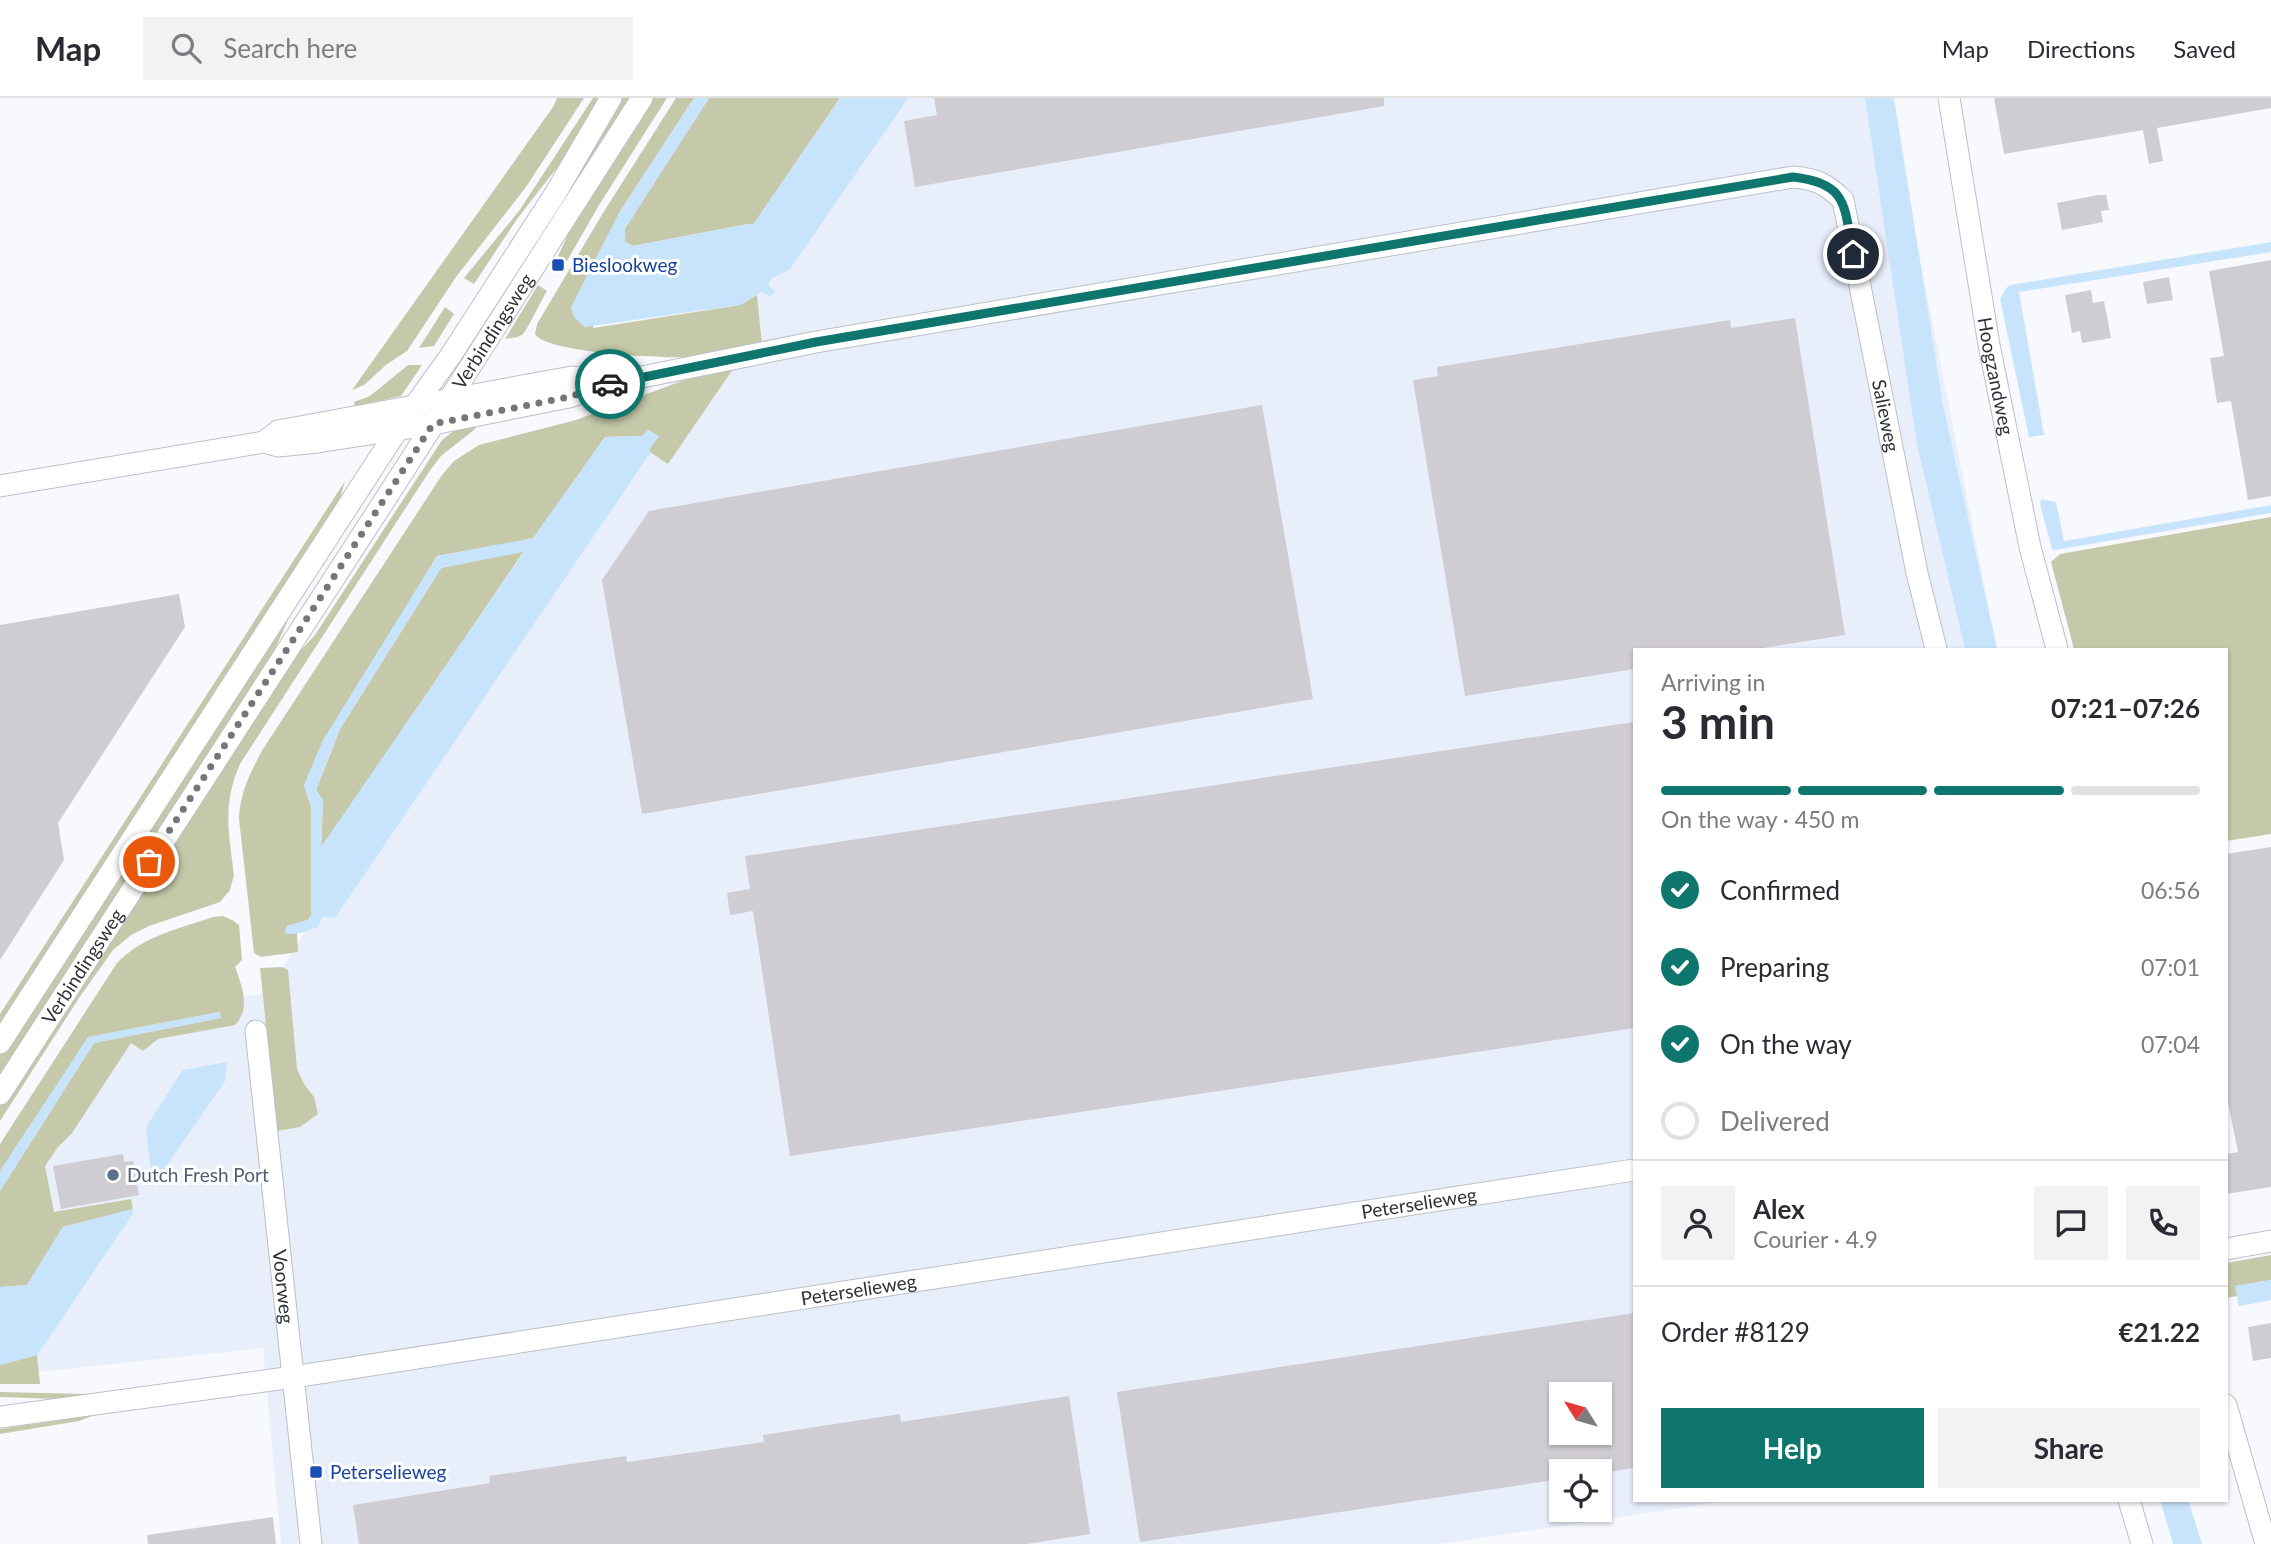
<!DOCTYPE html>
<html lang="en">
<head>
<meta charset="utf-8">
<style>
  :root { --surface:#fff; --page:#f2f2f3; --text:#2b2b33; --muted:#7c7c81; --line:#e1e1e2; --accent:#0f766e }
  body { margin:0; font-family:Lato,sans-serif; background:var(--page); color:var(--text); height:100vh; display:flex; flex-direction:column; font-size:26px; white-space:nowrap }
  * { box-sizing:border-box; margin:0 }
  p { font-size:23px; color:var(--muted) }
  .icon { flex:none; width:38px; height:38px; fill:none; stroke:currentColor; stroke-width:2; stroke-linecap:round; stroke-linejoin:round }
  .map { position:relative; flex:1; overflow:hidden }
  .drawer { position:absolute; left:1633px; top:550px; width:595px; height:854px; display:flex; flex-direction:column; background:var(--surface); border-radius:0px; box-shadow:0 2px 5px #0004 }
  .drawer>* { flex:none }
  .needle { width:46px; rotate:307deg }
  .fabs { position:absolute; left:1549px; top:1284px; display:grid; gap:14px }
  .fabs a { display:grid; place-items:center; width:63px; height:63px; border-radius:0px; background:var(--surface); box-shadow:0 2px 5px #0004; font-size:35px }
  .pin { position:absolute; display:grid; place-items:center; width:60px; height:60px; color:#fff; margin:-30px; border:4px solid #fff; border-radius:50%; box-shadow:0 2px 7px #0007 }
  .courier { position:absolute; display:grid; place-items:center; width:70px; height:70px; margin:-35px; border:5px solid #0f766e; border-radius:50%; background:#fff; color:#222; box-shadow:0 2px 9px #0007 }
  .overview em { font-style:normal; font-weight:700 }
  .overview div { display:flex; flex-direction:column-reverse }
  .overview { display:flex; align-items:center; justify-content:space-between; height:119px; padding:0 28px }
  h1 { font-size:46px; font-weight:700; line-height:52px }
  .bar { display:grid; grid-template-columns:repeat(4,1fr); gap:10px 7px; align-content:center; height:84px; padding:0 28px }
  .bar i { height:9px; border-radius:5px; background:var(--line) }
  .bar .selected { background:var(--accent) }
  .bar p { grid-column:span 4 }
  .line { display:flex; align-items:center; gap:18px; padding:0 28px; border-top:2px solid var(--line) }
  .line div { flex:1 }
  .round { display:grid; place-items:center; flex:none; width:74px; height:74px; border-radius:0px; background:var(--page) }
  ol { padding:0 28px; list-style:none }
  li { display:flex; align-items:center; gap:21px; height:77px }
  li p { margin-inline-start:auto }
  li .icon { padding:7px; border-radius:50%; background:var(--accent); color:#fff; stroke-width:4 }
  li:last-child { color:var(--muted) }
  li i { width:38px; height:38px; border:4px solid var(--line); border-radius:50% }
  .primary-button { display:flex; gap:14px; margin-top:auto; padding:14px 28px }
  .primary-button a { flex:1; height:80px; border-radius:0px; background:var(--accent); color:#fff; font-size:28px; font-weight:700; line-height:80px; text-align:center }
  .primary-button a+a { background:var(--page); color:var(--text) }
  header { display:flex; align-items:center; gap:42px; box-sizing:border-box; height:98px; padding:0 35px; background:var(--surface); border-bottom:2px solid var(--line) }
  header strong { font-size:33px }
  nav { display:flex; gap:38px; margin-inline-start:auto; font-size:24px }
  .search { width:490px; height:63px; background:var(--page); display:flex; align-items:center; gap:18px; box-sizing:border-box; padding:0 24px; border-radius:0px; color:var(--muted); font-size:26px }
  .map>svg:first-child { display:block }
</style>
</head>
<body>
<header>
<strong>Map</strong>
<div class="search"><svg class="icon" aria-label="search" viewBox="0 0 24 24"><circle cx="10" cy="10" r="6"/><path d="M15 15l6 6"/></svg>Search here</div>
<nav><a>Map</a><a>Directions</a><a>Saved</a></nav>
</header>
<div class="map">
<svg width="2271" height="1446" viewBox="0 0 2271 1446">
  <rect width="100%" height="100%" fill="#f7f9fe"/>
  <path fill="#e8eefa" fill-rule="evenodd" d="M872 0H1888L1997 551H1634V1402H1733L1440 1446H281L263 1250 0 1278V1067L88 931 268 894 443 606ZM1561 1297H1600V1335H1561ZM1561 1374H1600V1412H1561Z"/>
  <g fill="#c6c9a9">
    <polygon points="557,0 584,0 526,89 456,179 407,253 386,267 364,287 352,292 553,9"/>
    <polygon points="593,0 604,0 559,67 517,121 474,186 464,180 519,113"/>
    <polygon points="619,0 637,0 579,90 574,87"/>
    <polygon points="651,0 667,0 599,107 567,163 558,158 582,107"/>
    <path d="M676 0H694L619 115 593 230 740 207 757 197 762 247C739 251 715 257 692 259 668 261 545 255 535 236L537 226 603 115Z"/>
    <polygon points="709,0 840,0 753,127 748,126 633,148 625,144 624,131"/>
    <path d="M538 187 547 193C542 201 526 235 522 237 517 240 510 240 505 241Z"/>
    <polygon points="445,209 454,216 434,248 419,250"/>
    <polygon points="408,267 422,267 401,298 355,308 354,304 370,298"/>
    <path d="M733 271 668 366 650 354V350L658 339 649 332 642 338 605 339 533 441 437 458 304 687 311 709V818L308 822 287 828 286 836H297L298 854 261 859 254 855 239 721C240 694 250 675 263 651L442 377 454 363 479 347 576 322 693 279Z"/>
    <path d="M480 324 474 332 441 358 429 374 240 666C222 707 229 735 234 777L230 792 220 804 149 828 131 837 113 852 79 900 0 1023V1005L279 576 315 537 442 342 456 331Z"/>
    <polygon points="345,383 338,407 0,933 0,916"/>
    <polygon points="2271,419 2271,736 2226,743 2226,551 2074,551 2051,464 2060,456"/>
    <polygon points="524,453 321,751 323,702 316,692 340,631 441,470"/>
    <polygon points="285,514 290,517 272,558 0,984 0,954"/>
    <path d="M223 818 232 822 239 827 242 862 235 869C242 887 251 911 235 927L158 941 143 953 131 945 72 1035 58 1049 45 1068 54 1114 131 1101 133 1111 63 1129 27 1187 0 1189V1093L94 945 221 920 219 914 89 939 0 1073V1046L117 865C143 838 178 831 213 819Z"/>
    <polygon points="282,869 288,872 297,971 304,986 314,999 318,1016 300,1029 277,1033 260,870"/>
    <polygon points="2271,1157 2271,1182 2236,1188 2237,1198 2226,1200 2226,1165"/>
    <polygon points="37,1257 40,1286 0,1286 0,1267"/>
    <polygon points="0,1294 88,1296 57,1301 0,1299"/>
    <polygon points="95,1317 79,1323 0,1336 0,1331"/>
  </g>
  <g fill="#c8e4fc" fill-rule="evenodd">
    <polygon points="694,0 709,0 625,131 625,144 633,148 748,126 753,127 840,0 908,0 790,171 772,180 768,187 775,193 770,199 762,193 740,207 585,229 574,219 571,209 619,115"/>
    <polygon points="1865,0 1894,0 1943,307 1997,551 1965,551 1917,346"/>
    <polygon points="2271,144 2271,154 2019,194 2044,337 2029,339 2000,201 2006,190 2011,187"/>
    <path d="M648 332 659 338 650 350V355L335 820 322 819 318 829 297 836H286L285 833 287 828 308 822 311 817V709L304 687 323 642 437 458 533 440 605 339 642 338ZM523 454H524L321 749 323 702 316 691 340 631 441 470Z"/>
    <polygon points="2041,401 2056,404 2064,443 2271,407 2271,415 2055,452 2052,451 2040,406"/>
    <polygon points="220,914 221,920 94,945 0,1093 0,1073 88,939"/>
    <polygon points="227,964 225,983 156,1083 152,1079 146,1033 148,1026 183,972"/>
    <polygon points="133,1111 132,1117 37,1257 0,1267 0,1189 27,1187 63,1129"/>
    <polygon points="2271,1182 2271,1202 2239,1208 2235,1188"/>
    <polygon points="2160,1402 2188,1402 2202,1446 2173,1446"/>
  </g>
  <g fill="#d0ccd3" fill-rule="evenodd">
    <polygon points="934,0 1384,0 1384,8 915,89 904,23 937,17"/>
    <polygon points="1994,0 2271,0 2271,10 2157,30 2163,63 2149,66 2143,32 2004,56"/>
    <polygon points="2098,97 2106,97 2109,112 2101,113 2103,124 2062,132 2057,105"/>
    <polygon points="2271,162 2271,398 2248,402 2231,303 2217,305 2210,260 2224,258 2209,173"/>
    <polygon points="2169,179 2173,202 2147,206 2143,184"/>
    <polygon points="2091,192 2093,205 2104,203 2111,240 2082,245 2080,233 2072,235 2065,197"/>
    <polygon points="1795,220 1845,537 1756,551 1634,551 1634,571 1465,598 1413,282 1438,278 1437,269 1730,222 1731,230"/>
    <polygon points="1262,307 1313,601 642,716 602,482 649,413"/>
    <polygon points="179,496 185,529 58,725 64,762 0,862 0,527"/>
    <polygon points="1634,624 1634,930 790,1058 753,813 730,817 727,795 750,791 745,758"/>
    <polygon points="2271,749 2271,1089 2226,1096 2226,1056 2238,1054 2226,995 2226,756"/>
    <polygon points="123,1056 124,1064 133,1063 139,1097 61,1111 53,1068"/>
    <path d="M1634 1215V1370L1607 1374H1561V1381L1140 1444 1117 1294ZM1561 1297H1600V1335H1561Z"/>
    <polygon points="2271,1225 2271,1260 2253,1263 2248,1229"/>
    <polygon points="1069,1298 1090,1436 1027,1446 359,1446 353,1407 490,1385 489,1378 626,1358 627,1364 764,1344 763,1337 900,1316 901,1324"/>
    <polygon points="273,1419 276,1446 148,1446 147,1437"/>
  </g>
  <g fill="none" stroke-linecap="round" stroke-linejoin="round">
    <defs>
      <g id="minor">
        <path id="s1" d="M1949 0 1989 247 2030 449 2057 551"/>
        <polyline points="264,344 278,333 572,279 606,284"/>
        <path id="s2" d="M0 388 264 344 278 348 318 344 433 326 569 299 612 285 816 244 1793 79C1817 81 1826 86 1843 102L1917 475 1936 551"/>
        <path id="s3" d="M256 933 311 1446"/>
        <polyline points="0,945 398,331 451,257 555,96 611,0"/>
        <path id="s4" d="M0 996 399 380 642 0"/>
        <polyline points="2226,1151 2271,1143"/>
        <polyline points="2226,1307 2266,1446"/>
        <path id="s5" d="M0 1319 293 1279 1634 1072"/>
        <polyline points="2129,1402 2142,1446"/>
      </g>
    </defs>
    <use href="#minor" stroke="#bbbfc7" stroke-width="23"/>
    <use href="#minor" stroke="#fff" stroke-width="21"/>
  </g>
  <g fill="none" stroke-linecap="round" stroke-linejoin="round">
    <polyline stroke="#74767a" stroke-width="7" stroke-dasharray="0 12.6" points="149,764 433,326 569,299 610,286"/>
    <path stroke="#0f766e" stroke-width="9" d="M610 286 816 244 1793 79C1849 85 1844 109 1853 156"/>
  </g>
  <g fill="#1a4fb4" stroke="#fff" stroke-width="2.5">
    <rect x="551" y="160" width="14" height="14" rx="3.5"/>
    <rect x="309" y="1367" width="14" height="14" rx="3.5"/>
  </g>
  <circle fill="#5c6f8a" stroke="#fff" stroke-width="2.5" cx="113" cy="1077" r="7"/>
  <g text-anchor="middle" stroke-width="6" stroke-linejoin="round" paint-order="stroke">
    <g font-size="19" fill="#164399" stroke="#fff" text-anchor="start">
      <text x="572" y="174">Bieslookweg</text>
      <text x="330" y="1381">Peterselieweg</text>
    </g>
    <g font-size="19" fill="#2e3033" stroke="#fff">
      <text dy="7" stroke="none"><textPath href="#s4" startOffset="908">Verbindingsweg</textPath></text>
      <text dy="7" stroke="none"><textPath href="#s1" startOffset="282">Hoogzandweg</textPath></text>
      <text dy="7" stroke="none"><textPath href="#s2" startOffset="2098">Salieweg</textPath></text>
      <text dy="7" stroke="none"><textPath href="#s4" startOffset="152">Verbindingsweg</textPath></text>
      <text dy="7" stroke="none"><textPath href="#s5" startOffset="1435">Peterselieweg</textPath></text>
      <text dy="7" stroke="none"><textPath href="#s3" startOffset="257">Voorweg</textPath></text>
      <text dy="7" stroke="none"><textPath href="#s5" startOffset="868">Peterselieweg</textPath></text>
    </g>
    <g font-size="19" fill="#4e5e75" stroke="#fff" text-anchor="start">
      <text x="127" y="1084">Dutch Fresh Port</text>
    </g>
  </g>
</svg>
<div class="fabs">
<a><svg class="needle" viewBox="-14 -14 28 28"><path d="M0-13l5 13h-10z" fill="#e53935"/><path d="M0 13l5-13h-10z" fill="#7c7c81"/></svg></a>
<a><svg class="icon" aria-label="locate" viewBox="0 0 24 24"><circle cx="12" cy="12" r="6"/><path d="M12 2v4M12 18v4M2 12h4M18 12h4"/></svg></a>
</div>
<div class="pin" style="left:149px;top:764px;background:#ea580c"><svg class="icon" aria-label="bag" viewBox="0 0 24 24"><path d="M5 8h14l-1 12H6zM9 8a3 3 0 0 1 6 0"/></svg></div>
<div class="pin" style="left:1853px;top:156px;background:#1f2937"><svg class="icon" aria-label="home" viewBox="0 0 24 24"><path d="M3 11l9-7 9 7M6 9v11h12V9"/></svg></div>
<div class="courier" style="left:610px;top:286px"><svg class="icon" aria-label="car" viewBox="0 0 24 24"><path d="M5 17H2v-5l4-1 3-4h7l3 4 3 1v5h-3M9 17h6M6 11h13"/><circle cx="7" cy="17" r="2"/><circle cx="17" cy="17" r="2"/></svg></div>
<section class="drawer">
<div class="overview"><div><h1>3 min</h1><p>Arriving in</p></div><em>07:21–07:26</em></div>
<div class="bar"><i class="selected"></i><i class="selected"></i><i class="selected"></i><i></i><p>On the way · 450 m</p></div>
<ol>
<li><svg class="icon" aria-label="check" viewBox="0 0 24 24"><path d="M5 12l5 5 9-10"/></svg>Confirmed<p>06:56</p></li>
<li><svg class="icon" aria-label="check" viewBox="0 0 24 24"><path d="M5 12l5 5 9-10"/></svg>Preparing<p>07:01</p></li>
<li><svg class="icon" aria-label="check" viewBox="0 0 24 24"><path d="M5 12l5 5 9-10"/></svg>On the way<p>07:04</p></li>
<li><i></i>Delivered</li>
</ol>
<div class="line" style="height:126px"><a class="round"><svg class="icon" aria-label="person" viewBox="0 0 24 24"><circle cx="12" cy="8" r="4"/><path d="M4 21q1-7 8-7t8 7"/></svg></a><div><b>Alex</b><p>Courier · 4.9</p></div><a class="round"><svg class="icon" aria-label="chat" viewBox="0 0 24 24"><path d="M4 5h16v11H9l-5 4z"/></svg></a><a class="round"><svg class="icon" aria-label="phone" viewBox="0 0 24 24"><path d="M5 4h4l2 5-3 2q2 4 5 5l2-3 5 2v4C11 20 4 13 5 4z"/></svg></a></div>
<div class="line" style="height:91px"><div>Order #8129</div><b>€21.22</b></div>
<div class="primary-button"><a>Help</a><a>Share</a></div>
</section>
</div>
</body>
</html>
